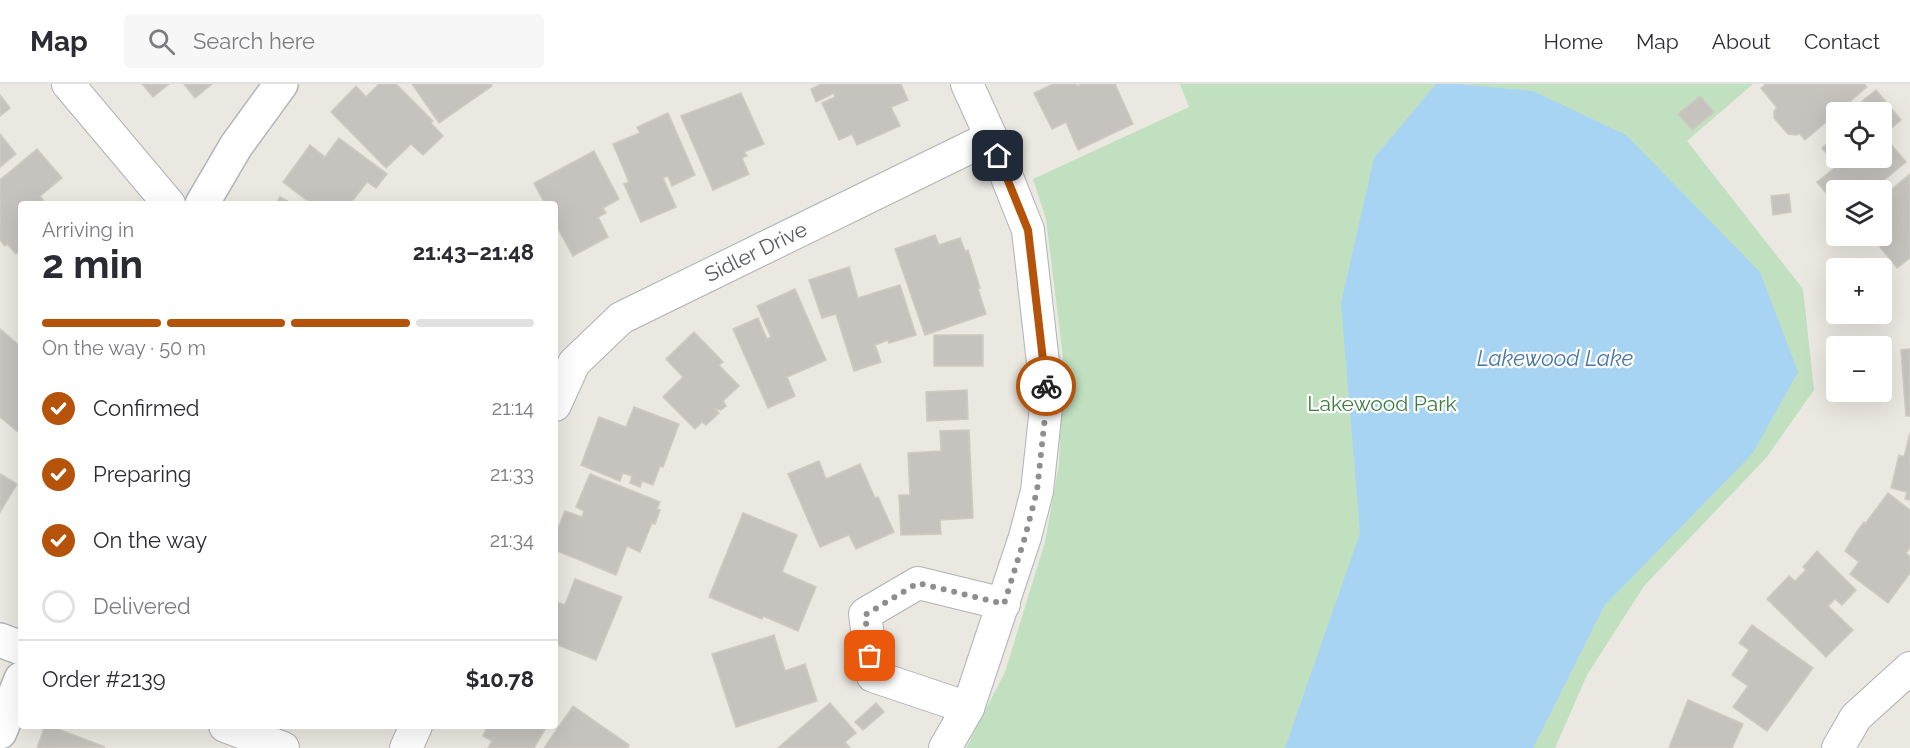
<!DOCTYPE html>
<html lang="en">
<head>
<meta charset="utf-8">
<style>
  :root { --surface:#fff; --page:#f7f7f7; --text:#2b2b33; --muted:#7c7c81; --line:#e1e1e2; --accent:#b45309 }
  body { margin:0; font-family:Raleway,sans-serif; background:var(--page); color:var(--text); height:100vh; display:flex; flex-direction:column; font-size:22px; white-space:nowrap }
  * { box-sizing:border-box; margin:0 }
  p { font-size:20px; color:var(--muted) }
  .icon { flex:none; width:33px; height:33px; fill:none; stroke:currentColor; stroke-width:2; stroke-linecap:round; stroke-linejoin:round }
  .map { position:relative; flex:1; overflow:hidden }
  .panel { position:absolute; left:18px; top:117px; width:540px; height:528px; display:flex; flex-direction:column; background:var(--surface); border-radius:6px; box-shadow:0 6px 24px #0002 }
  .panel>* { flex:none }
  .buttons { position:absolute; left:1826px; top:18px; display:grid; gap:12px }
  .buttons a { display:grid; place-items:center; width:66px; height:66px; border-radius:6px; background:var(--surface); box-shadow:0 6px 24px #0002; font-size:30px }
  .pin { position:absolute; display:grid; place-items:center; width:51px; height:51px; color:#fff; margin:-26px; border-radius:12px; box-shadow:0 3px 9px #0006 }
  .courier { position:absolute; display:grid; place-items:center; width:60px; height:60px; margin:-30px; border:4px solid #b45309; border-radius:50%; background:#fff; color:#222; box-shadow:0 2px 8px #0007 }
  .overview em { font-style:normal; font-weight:700 }
  .overview div { display:flex; flex-direction:column-reverse }
  .overview { display:flex; align-items:center; justify-content:space-between; height:102px; padding:0 24px }
  h1 { font-size:39px; font-weight:700; line-height:45px }
  .bar { display:grid; grid-template-columns:repeat(4,1fr); gap:9px 6px; align-content:center; height:72px; padding:0 24px }
  .bar i { height:8px; border-radius:4px; background:var(--line) }
  .bar .selected { background:var(--accent) }
  .bar p { grid-column:span 4 }
  .line { display:flex; align-items:center; gap:15px; padding:0 24px; border-top:2px solid var(--line) }
  .line div { flex:1 }
  ol { padding:0 24px; list-style:none }
  li { display:flex; align-items:center; gap:18px; height:66px }
  li p { margin-inline-start:auto }
  li .icon { padding:6px; border-radius:50%; background:var(--accent); color:#fff; stroke-width:4 }
  li:last-child { color:var(--muted) }
  li i { width:33px; height:33px; border:3px solid var(--line); border-radius:50% }
  header { display:flex; align-items:center; gap:36px; box-sizing:border-box; height:84px; padding:0 30px; background:var(--surface); border-bottom:2px solid var(--line) }
  header strong { font-size:28px }
  nav { display:flex; gap:33px; margin-inline-start:auto; font-size:21px }
  .search { width:420px; height:54px; background:var(--page); display:flex; align-items:center; gap:15px; box-sizing:border-box; padding:0 21px; border-radius:6px; color:var(--muted); font-size:22px }
  .map>svg:first-child { display:block }
</style>
</head>
<body>
<header>
<strong>Map</strong>
<div class="search"><svg class="icon" aria-label="search" viewBox="0 0 24 24"><circle cx="10" cy="10" r="6"/><path d="M15 15l6 6"/></svg>Search here</div>
<nav><a>Home</a><a>Map</a><a>About</a><a>Contact</a></nav>
</header>
<div class="map">
<svg width="1910" height="664" viewBox="0 0 1910 664">
  <rect width="100%" height="100%" fill="#ebe8e1"/>
  <polygon fill="#c1e0c0" points="1180,0 1753,0 1687,57 1803,205 1814,306 1766,374 1644,502 1587,591 1555,664 966,664 1005,588 1045,458 1059,380 1063,273 1046,135 1033,95 1189,23"/>
  <polygon fill="#a8d4f4" points="1436,0 1456,0 1533,7 1626,51 1760,188 1798,288 1753,369 1604,522 1533,664 1285,664 1360,449 1341,219 1374,74"/>
  <g fill="#c6c3be" stroke="#cfcac0" stroke-width="1.5">
    <polygon points="142,0 169,0 153,13"/>
    <polygon points="184,0 212,0 195,14"/>
    <polygon points="379,0 396,0 433,37 431,39 443,52 423,71 411,60 386,84 331,28 356,2 366,13"/>
    <polygon points="412,0 491,0 492,2 439,39"/>
    <polygon points="821,0 901,0 908,16 891,23 900,42 857,61 852,50 839,56 822,19 835,13 834,9 816,18 811,5"/>
    <polygon points="1053,0 1076,0 1077,2 1082,0 1115,0 1133,40 1078,66 1066,38 1052,45 1034,9"/>
    <polygon points="1766,0 1864,0 1867,3 1805,56 1799,49 1797,51 1788,50 1774,34 1774,27 1777,24 1761,4"/>
    <polygon points="1876,6 1901,36 1883,51 1906,78 1872,106 1856,105 1836,106 1836,121 1817,98 1837,82 1822,64 1836,52 1836,74 1881,74 1881,28 1849,28"/>
    <polygon points="741,9 764,60 744,68 747,72 742,74 749,90 713,106 681,32"/>
    <polygon points="0,11 10,24 0,32"/>
    <polygon points="1700,12 1714,28 1692,46 1678,30"/>
    <polygon points="668,29 695,91 672,102 668,92 663,94 676,123 641,138 624,100 629,98 613,60 640,49 637,43"/>
    <polygon points="0,50 16,70 0,83"/>
    <polygon points="339,54 387,90 376,104 367,98 350,120 312,120 283,98 310,61 325,73"/>
    <polygon points="37,65 62,94 40,112 44,117 41,118 43,120 21,120 21,166 16,170 7,160 5,162 0,156 0,96"/>
    <polygon points="594,67 619,115 603,124 606,129 598,133 608,153 573,172 555,139 555,120 545,120 534,99"/>
    <polygon points="1910,90 1910,174 1897,184 1880,163 1884,159 1878,152 1881,152 1881,139 1890,132 1881,121 1881,114"/>
    <polygon points="1789,110 1791,128 1773,131 1771,112"/>
    <polygon points="280,113 293,120 276,120"/>
    <polygon points="935,151 939,161 960,154 965,167 968,166 980,204 978,205 986,230 925,251 895,165"/>
    <polygon points="849,183 858,214 900,201 916,251 889,259 888,256 875,261 881,278 854,287 836,230 822,234 809,196"/>
    <polygon points="795,205 826,276 787,293 795,312 768,324 733,245 758,234 767,255 771,253 757,222"/>
    <polygon points="0,245 21,263 21,344 18,348 0,333"/>
    <polygon points="694,248 723,278 719,281 739,302 723,317 726,322 721,326 715,325 719,329 706,341 702,338 695,345 663,313 683,293 666,275"/>
    <rect x="934" y="251" width="49" height="31"/>
    <polygon points="1910,265 1910,332 1906,332 1901,266"/>
    <polygon points="967,306 968,335 927,337 926,308"/>
    <polygon points="634,323 679,340 663,383 660,382 653,401 642,397 640,403 630,399 632,392 623,389 620,397 581,381 599,333 626,343"/>
    <polygon points="969,346 973,434 940,436 941,450 901,451 899,411 910,411 908,369 941,367 940,347"/>
    <polygon points="1910,349 1910,416 1905,415 1907,408 1891,404 1899,371 1904,373"/>
    <polygon points="819,377 826,395 860,380 875,414 878,413 894,448 856,465 849,451 820,463 788,390"/>
    <polygon points="0,390 17,400 0,428"/>
    <polygon points="590,390 660,418 657,425 660,426 655,440 652,439 640,468 627,462 616,491 555,466 555,452 565,427 582,433 584,427 576,423"/>
    <polygon points="1888,409 1910,426 1910,464 1906,469 1910,473 1910,489 1888,519 1850,490 1859,478 1845,467 1856,449 1864,438 1865,440"/>
    <polygon points="743,429 797,451 782,488 816,503 798,547 763,532 762,535 709,513"/>
    <polygon points="1817,467 1856,506 1842,521 1835,515 1828,522 1853,546 1826,573 1767,515 1789,492 1795,497 1806,486 1803,483"/>
    <polygon points="575,495 622,513 596,576 555,560 555,517 565,521"/>
    <polygon points="1752,541 1813,584 1767,647 1733,623 1748,602 1732,591 1749,566 1739,559"/>
    <polygon points="774,551 785,587 805,580 817,617 736,643 712,570"/>
    <polygon points="1688,616 1743,640 1732,664 1669,664"/>
    <polygon points="830,619 856,649 845,658 850,664 778,664"/>
    <polygon points="876,619 884,628 863,646 855,638"/>
    <polygon points="573,622 629,661 627,664 544,664"/>
    <polygon points="45,642 50,642 105,663 37,664"/>
    <polygon points="488,642 547,642 534,664 488,664 492,657 483,652"/>
  </g>
  <g fill="none" stroke-linecap="round" stroke-linejoin="round">
    <defs>
      <g id="street">
        <polyline points="68,0 169,120"/>
        <polyline points="555,321 574,279 621,234 991,53"/>
        <polyline points="968,624 873,592 865,530 918,499 1004,520"/>
        <polyline points="225,642 283,664"/>
        <polyline points="406,664 416,642"/>
        <polyline points="945,664 968,624 1025,453 1037,407 1047,314 1028,146 991,53 967,0"/>
        <polyline points="1838,664 1856,633 1910,584"/>
      </g>
      <g id="secondary">
        <polyline points="202,120 236,62 281,0"/>
        <polyline points="0,556 21,564"/>
        <polyline points="0,648 21,595"/>
      </g>
    </defs>
    <use href="#street" stroke="#afb2b5" stroke-width="34"/>
    <use href="#secondary" stroke="#b1b4b7" stroke-width="36"/>
    <use href="#street" stroke="#fff" stroke-width="32"/>
    <use href="#secondary" stroke="#fff" stroke-width="33"/>
  </g>
  <g fill="none" stroke-linecap="round" stroke-linejoin="round">
    <polyline stroke="#8d8e8d" stroke-width="6" stroke-dasharray="0 10.8" points="870,572 865,531 918,499 1004,520 1025,453 1037,407 1047,314 1046,302"/>
    <polyline stroke="#b45309" stroke-width="8" points="998,72 1028,146 1046,302"/>
  </g>
  <g text-anchor="middle" stroke-width="4.5" stroke-linejoin="round" paint-order="stroke">
    <g font-size="21" fill="#5a5d60" stroke="#fff">
      <text transform="translate(756 168) rotate(-26)" y="7">Sidler Drive</text>
    </g>
    <g font-size="21" fill="#3d7c3f" stroke="#fff">
      <text x="1382" y="327">Lakewood Park</text>
    </g>
    <g font-size="22" font-style="italic" fill="#4976a3" stroke="#fff">
      <text x="1555" y="282">Lakewood Lake</text>
    </g>
  </g>
</svg>
<div class="buttons">
<a><svg class="icon" aria-label="locate" viewBox="0 0 24 24"><circle cx="12" cy="12" r="6"/><path d="M12 2v4M12 18v4M2 12h4M18 12h4"/></svg></a>
<a><svg class="icon" aria-label="layers" viewBox="0 0 24 24"><path d="M12 4l9 5-9 5-9-5zM3 14l9 5 9-5"/></svg></a>
<a>+</a>
<a>−</a>
</div>
<div class="pin" style="left:870px;top:572px;background:#ea580c"><svg class="icon" aria-label="bag" viewBox="0 0 24 24"><path d="M5 8h14l-1 12H6zM9 8a3 3 0 0 1 6 0"/></svg></div>
<div class="pin" style="left:998px;top:72px;background:#1f2937"><svg class="icon" aria-label="home" viewBox="0 0 24 24"><path d="M3 11l9-7 9 7M6 9v11h12V9"/></svg></div>
<div class="courier" style="left:1046px;top:302px"><svg class="icon" aria-label="bike" viewBox="0 0 24 24"><circle cx="6" cy="16" r="4"/><circle cx="18" cy="16" r="4"/><path d="M6 16l4-8h5l3 8M10 8l3 8H6M13 5h3"/></svg></div>
<section class="panel">
<div class="overview"><div><h1>2 min</h1><p>Arriving in</p></div><em>21:43–21:48</em></div>
<div class="bar"><i class="selected"></i><i class="selected"></i><i class="selected"></i><i></i><p>On the way · 50 m</p></div>
<ol>
<li><svg class="icon" aria-label="check" viewBox="0 0 24 24"><path d="M5 12l5 5 9-10"/></svg>Confirmed<p>21:14</p></li>
<li><svg class="icon" aria-label="check" viewBox="0 0 24 24"><path d="M5 12l5 5 9-10"/></svg>Preparing<p>21:33</p></li>
<li><svg class="icon" aria-label="check" viewBox="0 0 24 24"><path d="M5 12l5 5 9-10"/></svg>On the way<p>21:34</p></li>
<li><i></i>Delivered</li>
</ol>
<div class="line" style="height:78px"><div>Order #2139</div><b>$10.78</b></div>
</section>
</div>
</body>
</html>
